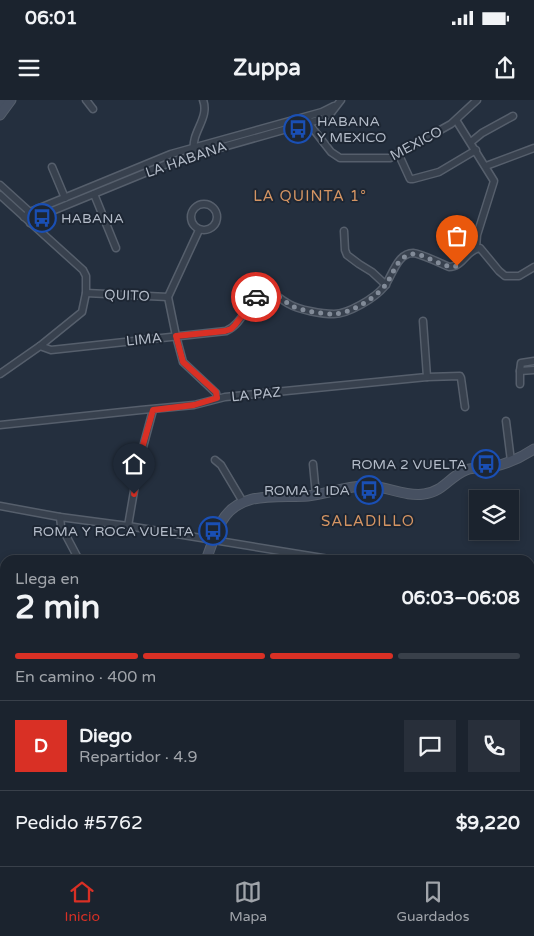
<!DOCTYPE html>
<html lang="es">
<head>
<meta charset="utf-8">
<style>
  :root { --surface:#1b232e; --page:#282f3a; --text:#f1f3f6; --muted:#a0a4aa; --line:#39404a; --accent:#d93025 }
  body { margin:0; font-family:"Varela Round",sans-serif; background:var(--page); color:var(--text); height:100vh; display:flex; flex-direction:column; font-size:19px; white-space:nowrap }
  * { box-sizing:border-box; margin:0 }
  p { font-size:16px; color:var(--muted) }
  .icon { flex:none; width:28px; height:28px; fill:none; stroke:currentColor; stroke-width:2; stroke-linecap:round; stroke-linejoin:round }
  .map { position:relative; flex:1; overflow:hidden }
  .panel { position:absolute; left:0px; top:455px; width:535px; height:311px; display:flex; flex-direction:column; background:var(--surface); border-radius:15px 15px 0 0; box-shadow:0 2px 8px #0003,0 0 0 1px var(--line) }
  .panel>* { flex:none }
  .fabs { position:absolute; left:469px; top:390px; display:grid; gap:10px }
  .fabs a { display:grid; place-items:center; width:50px; height:50px; border-radius:0px; background:var(--surface); box-shadow:0 2px 8px #0003,0 0 0 1px var(--line); font-size:25px }
  .pin { position:absolute; display:grid; place-items:center; width:42px; height:42px; color:#fff; margin:-51px -21px; border-radius:50% 50% 50% 0; rotate:-45deg; box-shadow:0 0 5px #0007 }
  .pin .icon { rotate:45deg }
  .courier { position:absolute; display:grid; place-items:center; width:50px; height:50px; margin:-25px; border:4px solid #d93025; border-radius:50%; background:#fff; color:#222; box-shadow:0 1px 6px #0007 }
  .head em { font-style:normal; font-weight:700 }
  .head div { display:flex; flex-direction:column-reverse }
  .head { display:flex; align-items:center; justify-content:space-between; height:85px; padding:0 15px }
  h1 { font-size:32px; font-weight:700; line-height:38px }
  .bar { display:grid; grid-template-columns:repeat(4,1fr); gap:8px 5px; align-content:center; height:60px; padding:0 15px }
  .bar i { height:6px; border-radius:4px; background:var(--line) }
  .bar .on { background:var(--accent) }
  .bar p { grid-column:span 4 }
  .line { display:flex; align-items:center; gap:12px; padding:0 15px; border-top:1px solid var(--line) }
  .line div { flex:1 }
  .round { display:grid; place-items:center; flex:none; width:52px; height:52px; border-radius:0px; background:var(--page) }
  .status { display:flex; justify-content:space-between; align-items:center; height:35px; padding:0 25px; background:var(--surface); direction:ltr }
  .status svg { height:14px; fill:currentColor }
  header { display:flex; justify-content:space-between; align-items:center; height:65px; padding:0 15px; background:var(--surface); font-size:22px; font-weight:700 }
  .tabs { display:flex; justify-content:space-around; align-items:center; height:70px; border-top:1px solid var(--line); background:var(--surface); font-size:14px; color:var(--muted) }
  .tabs a { display:grid; justify-items:center; gap:2px }
  .tabs .on { color:var(--accent) }
  .map>svg:first-child { display:block }
</style>
</head>
<body>
<div class="status"><b>06:01</b><svg viewBox="0 0 49 12"><path d="M0 12V9h3v3zM5 12V6h3v6zM10 12V3h3v9zM15 12V0h3v12zM26 1h20v11H26zM47 4h2v5h-2z"/></svg></div>
<header><svg class="icon" aria-label="menu" viewBox="0 0 24 24"><path d="M4 6h16M4 12h16M4 18h16"/></svg>Zuppa<svg class="icon" aria-label="share" viewBox="0 0 24 24"><path d="M12 15V3M7 8l5-5 5 5M5 13v7h14v-7"/></svg></header>
<div class="map">
<svg width="534" height="766" viewBox="0 0 534 766">
  <rect width="100%" height="100%" fill="#242f3e"/>
  <g fill="none" stroke-linecap="round" stroke-linejoin="round">
    <defs>
      <g id="minor">
        <polyline points="86,0 93,9"/>
        <polyline points="309,20 310,25 331,52 340,58 390,58 451,24 477,0"/>
        <polyline points="456,20 494,81 477,135 476,148"/>
        <polyline points="471,42 482,33 513,16"/>
        <path d="M194 50C191 32 210 18 203 0"/>
        <polyline points="399,55 410,79 413,79 439,72 476,50"/>
        <polyline points="486,66 534,48"/>
        <polyline points="52,67 65,98"/>
        <polyline points="0,85 32,114"/>
        <polyline points="94,94 116,148"/>
        <polyline points="0,95 83,170 86,176 86,193 82,212 40,246 0,274"/>
        <circle cx="204" cy="117" r="13"/>
        <polyline points="24,117 30,112 171,54 322,12 334,6"/>
        <polyline points="30,123 35,118 174,61 322,19 331,13 341,0"/>
        <polyline points="199,130 168,197 176,236 183,262 216,293 217,298"/>
        <polyline points="344,131 345,150 347,155 359,164 372,172 386,185"/>
        <polyline points="86,193 168,197"/>
        <path d="M40 246 51 250 226 231C245 223 247 198 265 191 274 192 281 200 289 204 299 210 322 214 334 214 348 214 375 198 384 187 392 177 397 153 413 153 422 154 440 163 449 167 463 167 467 149 480 148L499 171 505 176H519L534 167"/>
        <polyline points="520,271 534,270"/>
        <polyline points="427,277 460,276 461,278 465,307"/>
        <polyline points="520,284 520,271 521,263 534,261"/>
        <polyline points="506,321 511,361"/>
        <polyline points="0,325 141,310 194,305 225,297 427,277 423,221"/>
        <polyline points="215,360 221,365 243,402"/>
        <polyline points="313,364 316,395"/>
        <polyline points="0,406 60,417 128,426 335,460"/>
        <polyline points="60,417 61,426 79,460"/>
        <polyline points="128,426 139,362 153,310"/>
        <polyline points="530,487 534,487"/>
        <polyline points="0,507 5,517"/>
        <polyline points="530,568 534,570"/>
        <polyline points="530,626 534,624"/>
        <polyline points="0,677 5,676"/>
        <polyline points="530,717 534,715"/>
        <polyline points="297,761 301,766"/>
        <polyline points="468,761 477,766"/>
        <polyline points="171,766 176,761"/>
        <polyline points="386,766 394,761"/>
      </g>
      <g id="secondary">
        <polyline points="0,4 3,0"/>
        <polyline points="0,15 11,0"/>
        <path d="M206 460C211 447 215 433 222 421 240 390 278 398 308 396 328 394 348 385 368 386 387 386 405 397 424 394 443 392 450 376 466 370 474 367 484 368 492 367 507 364 522 357 534 349"/>
        <polyline points="0,606 5,605"/>
        <polyline points="0,711 5,721"/>
        <polyline points="0,764 8,761"/>
      </g>
      <g id="primary">
        <polyline points="15,761 16,766"/>
        <polyline points="81,761 110,766"/>
        <polyline points="34,766 47,761"/>
        <polyline points="55,766 66,761"/>
      </g>
    </defs>
    <use href="#minor" stroke="#565f6c" stroke-width="9"/>
    <use href="#secondary" stroke="#565f6c" stroke-width="11"/>
    <use href="#primary" stroke="#414a57" stroke-width="12"/>
    <use href="#minor" stroke="#38414e" stroke-width="6"/>
    <use href="#secondary" stroke="#465061" stroke-width="9"/>
    <use href="#primary" stroke="#56606e" stroke-width="10"/>
  </g>
  <g fill="none" stroke-linecap="round" stroke-linejoin="round">
    <path stroke="#828b98" stroke-width="5" stroke-dasharray="0 9" d="M256 197C258 195 262 191 265 191 274 190 284 202 292 206 304 211 321 214 334 214 349 214 378 197 386 184 393 175 395 162 406 156 420 147 440 170 457 166"/>
    <polyline stroke="#d93025" stroke-width="6" points="134,394 141,352 153,310 194,305 217,298 216,292 183,262 176,236 225,231 231,229 235,225 256,197"/>
  </g>
  <defs>
    <symbol id="bus-ring" viewBox="-11 -11 22 22"><circle r="9.5" fill="#1d2633" stroke="#1a4fb4" stroke-width="1.5"/><path d="M-5-6H5V4H4V6H2V4H-2V6H-4V4H-5ZM-3.5-4V0h7V-4ZM-3.5 1.2v1.5H-2V1.2ZM2 1.2v1.5H3.5V1.2Z" fill="#1a4fb4"/></symbol>
  </defs>
  <g fill-rule="evenodd">
    <use href="#bus-ring" x="282" y="13" width="32" height="32"/>
    <use href="#bus-ring" x="26" y="102" width="32" height="32"/>
    <use href="#bus-ring" x="470" y="348" width="32" height="32"/>
    <use href="#bus-ring" x="353" y="374" width="32" height="32"/>
    <use href="#bus-ring" x="197" y="415" width="32" height="32"/>
  </g>
  <g text-anchor="middle" stroke-width="4" stroke-linejoin="round" paint-order="stroke">
    <g font-size="14" fill="#b4bcc9" stroke="#1d2633" text-anchor="end">
      <text x="317" y="26" text-anchor="start">HABANA<tspan x="317" dy="16">Y MEXICO</tspan></text>
      <text x="61" y="123" text-anchor="start">HABANA</text>
      <text x="467" y="369">ROMA 2 VUELTA</text>
      <text x="350" y="395">ROMA 1 IDA</text>
      <text x="194" y="436">ROMA Y ROCA VUELTA</text>
    </g>
    <g font-size="14" fill="#b4bcc9" stroke="#1d2633">
      <text transform="translate(416 43) rotate(-28)" y="5">MEXICO</text>
      <text transform="translate(186 59) rotate(-19)" y="5">LA HABANA</text>
      <text transform="translate(127 195) rotate(2)" y="5">QUITO</text>
      <text transform="translate(144 239) rotate(-6)" y="5">LIMA</text>
      <text transform="translate(256 294) rotate(-6)" y="5">LA PAZ</text>
    </g>
    <g font-size="15" letter-spacing="1" fill="#d59563" stroke="#1d2633">
      <text x="310" y="101">LA QUINTA 1°</text>
      <text x="368" y="426">SALADILLO</text>
    </g>
  </g>
</svg>
<div class="fabs">
<a><svg class="icon" aria-label="layers" viewBox="0 0 24 24"><path d="M12 4l9 5-9 5-9-5zM3 14l9 5 9-5"/></svg></a>
</div>
<div class="pin" style="left:457px;top:166px;background:#ea580c"><svg class="icon" aria-label="bag" viewBox="0 0 24 24"><path d="M5 8h14l-1 12H6zM9 8a3 3 0 0 1 6 0"/></svg></div>
<div class="pin" style="left:134px;top:394px;background:#1f2937"><svg class="icon" aria-label="home" viewBox="0 0 24 24"><path d="M3 11l9-7 9 7M6 9v11h12V9"/></svg></div>
<div class="courier" style="left:256px;top:197px"><svg class="icon" aria-label="car" viewBox="0 0 24 24"><path d="M5 17H2v-5l4-1 3-4h7l3 4 3 1v5h-3M9 17h6M6 11h13"/><circle cx="7" cy="17" r="2"/><circle cx="17" cy="17" r="2"/></svg></div>
<section class="panel">
<div class="head"><div><h1>2 min</h1><p>Llega en</p></div><em>06:03–06:08</em></div>
<div class="bar"><i class="on"></i><i class="on"></i><i class="on"></i><i></i><p>En camino · 400 m</p></div>
<div class="line" style="height:90px"><b class="round" style="background:var(--accent);color:#fff">D</b><div><b>Diego</b><p>Repartidor · 4.9</p></div><a class="round"><svg class="icon" aria-label="chat" viewBox="0 0 24 24"><path d="M4 5h16v11H9l-5 4z"/></svg></a><a class="round"><svg class="icon" aria-label="phone" viewBox="0 0 24 24"><path d="M5 4h4l2 5-3 2q2 4 5 5l2-3 5 2v4C11 20 4 13 5 4z"/></svg></a></div>
<div class="line" style="height:65px"><div>Pedido #5762</div><b>$9,220</b></div>
</section>
</div>
<nav class="tabs">
<a class="on"><svg class="icon" aria-label="home" viewBox="0 0 24 24"><path d="M3 11l9-7 9 7M6 9v11h12V9"/></svg>Inicio</a>
<a><svg class="icon" aria-label="map" viewBox="0 0 24 24"><path d="M3 6l6-2 6 2 6-2v14l-6 2-6-2-6 2zM9 4v14M15 6v14"/></svg>Mapa</a>
<a><svg class="icon" aria-label="saved" viewBox="0 0 24 24"><path d="M7 4h10v16l-5-4-5 4z"/></svg>Guardados</a>
</nav>
</body>
</html>
